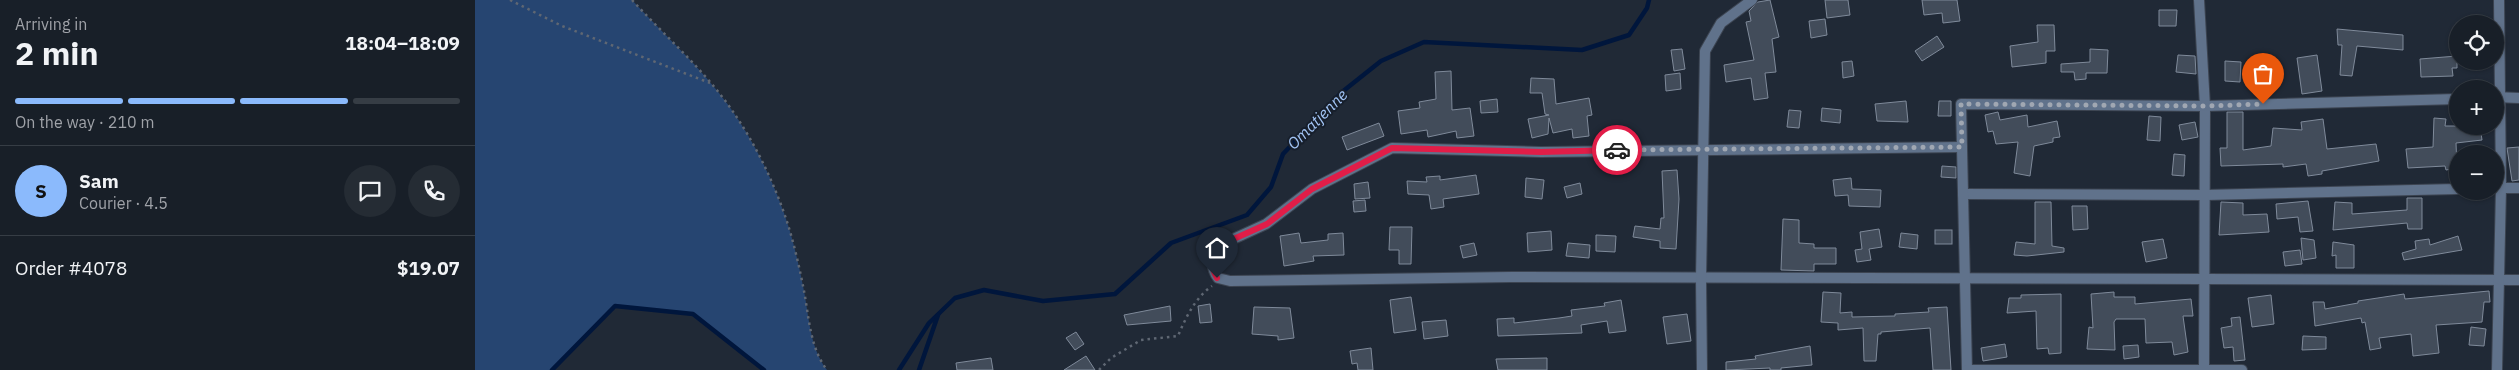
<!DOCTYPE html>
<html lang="en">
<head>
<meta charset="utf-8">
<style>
  :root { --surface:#181f28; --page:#252c34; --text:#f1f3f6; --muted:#9fa2a8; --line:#363d45; --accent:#8bbafc }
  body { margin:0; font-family:"IBM Plex Sans",sans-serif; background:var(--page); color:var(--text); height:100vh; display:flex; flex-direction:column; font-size:19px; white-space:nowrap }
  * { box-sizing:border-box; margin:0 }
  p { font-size:16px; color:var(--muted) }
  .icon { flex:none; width:28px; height:28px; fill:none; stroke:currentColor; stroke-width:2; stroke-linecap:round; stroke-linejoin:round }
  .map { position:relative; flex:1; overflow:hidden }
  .details { display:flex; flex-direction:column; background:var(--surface); width:475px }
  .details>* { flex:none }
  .fabs { position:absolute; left:1974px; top:15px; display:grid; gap:10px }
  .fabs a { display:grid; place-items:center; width:55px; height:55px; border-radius:50%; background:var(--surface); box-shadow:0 1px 4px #0004,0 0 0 1px var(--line); font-size:25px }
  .pin { position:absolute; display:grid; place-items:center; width:42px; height:42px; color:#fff; margin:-51px -21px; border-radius:50% 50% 50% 0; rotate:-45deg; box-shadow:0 0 5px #0007 }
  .pin .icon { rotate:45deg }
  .courier { position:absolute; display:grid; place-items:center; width:50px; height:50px; margin:-25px; border:4px solid #e11d48; border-radius:50%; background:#fff; color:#222; box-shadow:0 1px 6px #0007 }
  .overview em { font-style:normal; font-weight:700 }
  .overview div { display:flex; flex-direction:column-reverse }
  .overview { display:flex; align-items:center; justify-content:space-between; height:85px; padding:0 15px }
  h1 { font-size:32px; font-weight:700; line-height:38px }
  .bar { display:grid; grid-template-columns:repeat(4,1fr); gap:8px 5px; align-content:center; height:60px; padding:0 15px }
  .bar i { height:6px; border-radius:4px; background:var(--line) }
  .bar .on { background:var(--accent) }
  .bar p { grid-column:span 4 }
  .line { display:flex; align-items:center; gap:12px; padding:0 15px; border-top:1px solid var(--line) }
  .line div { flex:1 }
  .round { display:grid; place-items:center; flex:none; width:52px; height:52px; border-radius:26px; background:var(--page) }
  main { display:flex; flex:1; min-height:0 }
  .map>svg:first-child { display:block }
</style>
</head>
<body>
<main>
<section class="details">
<div class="overview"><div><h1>2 min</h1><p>Arriving in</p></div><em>18:04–18:09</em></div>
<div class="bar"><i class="on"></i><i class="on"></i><i class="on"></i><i></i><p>On the way · 210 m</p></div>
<div class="line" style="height:90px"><b class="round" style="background:var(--accent);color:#111">S</b><div><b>Sam</b><p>Courier · 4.5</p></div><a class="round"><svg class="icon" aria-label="chat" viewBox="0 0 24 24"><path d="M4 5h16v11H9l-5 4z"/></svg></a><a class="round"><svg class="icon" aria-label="phone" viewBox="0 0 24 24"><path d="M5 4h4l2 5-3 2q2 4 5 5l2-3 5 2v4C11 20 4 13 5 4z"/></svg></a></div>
<div class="line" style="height:65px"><div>Order #4078</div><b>$19.07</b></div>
</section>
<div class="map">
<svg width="2044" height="370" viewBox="0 0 2044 370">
  <rect width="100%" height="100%" fill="#202936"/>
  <path fill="#264571" d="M0 0H157C189 35 226 67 254 106 280 142 301 186 314 228 320 248 325 270 329 291 334 317 335 348 352 370H289L218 314 140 306 77 370H0Z"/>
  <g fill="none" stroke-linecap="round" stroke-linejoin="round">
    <g stroke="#00163c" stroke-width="4.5">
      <polyline points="77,370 140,306 218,314 289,370"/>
      <polyline points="424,370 454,323 480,298 509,290 568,301 640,294 696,243 772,215 796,187 808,154 867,92 906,61 949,42 1107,50 1154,35 1172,8 1174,0"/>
      <polyline points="444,370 463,315"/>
    </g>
  </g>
  <g fill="#424c5a" stroke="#7f8a9a">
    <polygon points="1295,0 1304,37 1297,39 1301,72 1290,73 1293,98 1279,100 1276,78 1251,82 1249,65 1279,60 1271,22 1276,21 1274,11 1283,2"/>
    <polygon points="1350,0 1373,0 1375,15 1352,18"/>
    <polygon points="1447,0 1482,0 1485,21 1468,23 1467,13 1449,15"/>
    <polygon points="1684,10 1702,10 1701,26 1684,26"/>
    <polygon points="1350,19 1352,35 1336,38 1334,21"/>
    <polygon points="1562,25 1579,25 1580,51 1571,51 1571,63 1537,67 1535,46 1563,42"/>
    <polygon points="1862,29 1928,35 1928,50 1882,46 1877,76 1865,75 1867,45 1863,45"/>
    <polygon points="1462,36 1469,47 1447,61 1440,51"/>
    <polygon points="1207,49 1210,69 1199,71 1196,50"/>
    <polygon points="1615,49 1633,50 1632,73 1611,73 1611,79 1600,80 1599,72 1586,72 1586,64 1615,62"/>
    <polygon points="1703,55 1720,56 1721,74 1701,72"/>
    <polygon points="1842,55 1847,91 1827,94 1822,58"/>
    <polygon points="1982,56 1982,68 1977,68 1978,76 1946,77 1945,59"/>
    <polygon points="1377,61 1379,76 1368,78 1367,62"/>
    <polygon points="1750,61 1766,62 1765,82 1750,81"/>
    <polygon points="976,71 977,110 995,108 999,136 982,138 981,131 953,137 952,130 926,134 923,111 945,108 944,102 961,99 960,72"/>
    <polygon points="1205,73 1206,89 1191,91 1190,75"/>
    <polygon points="1056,78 1079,79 1081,104 1114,98 1117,115 1112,116 1114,136 1098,138 1097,129 1078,133 1074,118 1073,134 1057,138 1053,119 1074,115 1070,114 1067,93 1055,93"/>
    <polygon points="1022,99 1023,112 1006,113 1005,101"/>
    <polygon points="1431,101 1433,122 1402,121 1400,104"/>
    <polygon points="1464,101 1476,101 1476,116 1463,116"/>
    <polygon points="1347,108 1366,110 1365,123 1346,121"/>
    <polygon points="1314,110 1326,111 1324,128 1312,127"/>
    <polygon points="1523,112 1525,120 1552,115 1553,127 1582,121 1585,137 1578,138 1578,142 1559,146 1555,176 1539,173 1543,142 1521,144 1518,131 1513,132 1510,115"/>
    <polygon points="1752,112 1768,112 1768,150 1796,146 1798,128 1827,130 1826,122 1848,119 1852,149 1901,144 1904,161 1847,171 1847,174 1833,176 1831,164 1808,167 1808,164 1746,166 1745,148 1752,148"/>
    <polygon points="1674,116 1686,117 1685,141 1672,140"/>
    <polygon points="1959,118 1971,119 1970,126 2005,126 2007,140 1981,143 1982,168 1971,170 1970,166 1933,168 1931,149 1958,147"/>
    <polygon points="1720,122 1723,137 1707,140 1704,125"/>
    <polygon points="904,123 909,136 872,150 867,137"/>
    <polygon points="2044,147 2044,180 2037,181 2032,148"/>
    <polygon points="1699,154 1710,155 1709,176 1697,175"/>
    <polygon points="1467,166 1481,167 1481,178 1466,177"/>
    <polygon points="1202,170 1204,199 1201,249 1185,248 1185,241 1158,237 1160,226 1185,229 1186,218 1189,218 1187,171"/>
    <polygon points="1001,175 1004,194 968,199 969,207 956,209 954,195 933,194 932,181 952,182 951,177 965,176 965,180"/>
    <polygon points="1051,178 1069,180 1067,199 1050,197"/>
    <polygon points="1376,178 1377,189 1406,190 1405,207 1374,206 1373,195 1360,196 1358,180"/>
    <polygon points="893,182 895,198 880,199 879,184"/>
    <polygon points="1105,183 1107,194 1092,198 1089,187"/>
    <polygon points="1932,198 1947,198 1947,229 1933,229 1932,223 1858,230 1860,202 1877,203 1877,214 1932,210"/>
    <polygon points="890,200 891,211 879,212 878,201"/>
    <polygon points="1833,201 1838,231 1825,232 1823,217 1802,219 1801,204"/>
    <polygon points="1560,202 1576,202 1577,246 1589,248 1589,252 1552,256 1539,255 1541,242 1560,244"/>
    <polygon points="1746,202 1768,203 1768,215 1792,214 1794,232 1744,235"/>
    <polygon points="1597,206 1612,206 1613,229 1598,230"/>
    <polygon points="1308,219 1324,220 1324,243 1339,244 1339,248 1361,248 1361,264 1339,264 1339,271 1306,270"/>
    <polygon points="915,227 937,227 936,264 924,264 924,250 914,250"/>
    <polygon points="1404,229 1407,247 1394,249 1396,260 1382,262 1380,250 1387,249 1385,232"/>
    <rect x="1460" y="230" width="17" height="14"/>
    <polygon points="1076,231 1077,250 1053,252 1052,233"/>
    <polygon points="824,233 826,243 853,240 853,234 868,233 869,255 838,256 839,261 809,266 805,236"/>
    <polygon points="1426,233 1443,235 1442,249 1424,247"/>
    <polygon points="1121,235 1141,236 1140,252 1121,251"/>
    <polygon points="1983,236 1987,250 1929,260 1927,253 1941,249 1940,241 1954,239 1955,245"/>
    <polygon points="1826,238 1839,240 1841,258 1828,260"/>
    <polygon points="1688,239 1692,258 1671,262 1667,242"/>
    <polygon points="1858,242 1879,245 1879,268 1861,268 1861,255 1857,256"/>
    <polygon points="999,243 1002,255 988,258 985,246"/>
    <polygon points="1093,243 1115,245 1114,258 1091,256"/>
    <polygon points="1825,250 1827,264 1810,266 1808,252"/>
    <polygon points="2014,291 2015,302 2009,302 2007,322 1961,325 1964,353 1938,356 1936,334 1904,338 1906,348 1895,350 1890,322 1887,323 1886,318 1840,326 1838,302 1849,302 1850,309 1883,303 1883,301 1929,294 1930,299"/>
    <polygon points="1348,292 1366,293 1365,313 1377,312 1377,317 1420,316 1420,314 1454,312 1453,308 1472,307 1476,370 1458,370 1455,328 1406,332 1406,334 1403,334 1401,361 1389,361 1388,328 1363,330 1363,323 1346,322"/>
    <polygon points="1639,292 1639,297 1660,297 1660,304 1716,299 1718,316 1708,316 1713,352 1699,355 1697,342 1671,343 1670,319 1641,319 1639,322 1640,350 1612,349 1614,327 1618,328 1616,294"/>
    <polygon points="1586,294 1586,353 1574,354 1573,348 1562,349 1561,311 1532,313 1534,298 1546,298 1546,295"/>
    <polygon points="1796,295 1799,324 1777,327 1773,298"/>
    <polygon points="936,297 941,330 919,333 915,300"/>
    <polygon points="1146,300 1151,331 1134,333 1132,321 1106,325 1107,333 1023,336 1022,319 1039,318 1039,323 1084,318 1097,316 1096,310 1130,306 1129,303"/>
    <polygon points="735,304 737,322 725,323 723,306"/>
    <polygon points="695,306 696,321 652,325 649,315"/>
    <polygon points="779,307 815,308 819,338 803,340 803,336 777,334"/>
    <polygon points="1212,314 1216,341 1192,344 1188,317"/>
    <polygon points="1765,317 1770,360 1759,361 1758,347 1749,348 1746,328 1757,326 1756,318"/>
    <polygon points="971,320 973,336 949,339 947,322"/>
    <polygon points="1996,327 2011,329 2009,346 1994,345"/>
    <polygon points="601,332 609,344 600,350 591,338"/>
    <polygon points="1828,336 1851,337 1851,349 1827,350"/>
    <polygon points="1530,344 1532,357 1508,361 1506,348"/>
    <polygon points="1663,345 1664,357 1649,359 1648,346"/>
    <polygon points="1335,346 1337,365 1306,368 1306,370 1295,370 1295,368 1251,370 1251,362 1281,359 1280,356"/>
    <polygon points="896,348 898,370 883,370 882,363 877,364 875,351"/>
    <polygon points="611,356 620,370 589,370"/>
    <polygon points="516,358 518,370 482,370 481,363"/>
    <polygon points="1072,358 1072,370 1023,370 1021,359"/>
  </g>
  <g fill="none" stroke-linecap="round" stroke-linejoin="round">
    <defs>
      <g id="minor">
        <polyline points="1724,0 1730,106 1729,370"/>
        <polyline points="2020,97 2044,98"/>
        <path d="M1487 147 1066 152 917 148 837 189 791 224 743 246C735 254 736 269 743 278L755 281 1036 277 2044 280"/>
        <polyline points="2020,188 2044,188"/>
        <polyline points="1488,194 1730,195 1982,189"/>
        <polyline points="1227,370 1226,279 1230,51 1246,23 1277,0"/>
        <polyline points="1492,370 1486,104 1730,106 1982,99"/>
        <polyline points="1492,370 1767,370"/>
        <polyline points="2022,370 2026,188 2024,0"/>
      </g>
    </defs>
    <use href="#minor" stroke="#3c4451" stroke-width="12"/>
    <g stroke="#5f6773" stroke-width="2.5" stroke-dasharray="2.5 4" stroke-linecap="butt">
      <polyline points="35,0 87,26 235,83"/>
      <path d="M157 0C189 35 226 67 254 106 280 142 301 186 314 228 320 248 325 270 329 291 334 317 335 348 352 370"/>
      <path d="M624 370 636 358 666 340 703 336C711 317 720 298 737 286"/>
    </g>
    <use href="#minor" stroke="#60728b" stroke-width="10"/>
  </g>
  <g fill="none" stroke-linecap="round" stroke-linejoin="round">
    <polyline stroke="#a0a7b2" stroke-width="5" stroke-dasharray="0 9" points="1142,150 1487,147 1486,104 1730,106 1788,104"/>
    <path stroke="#e11d48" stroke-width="6" d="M742 278C736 268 735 254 743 246L792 224 837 189 917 148 1066 152 1142 150"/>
  </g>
  <g text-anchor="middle" stroke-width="4" stroke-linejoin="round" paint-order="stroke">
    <g font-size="16" font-style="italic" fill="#a2c4f5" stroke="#171f2c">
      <text transform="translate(842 119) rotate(-45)" y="6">Omatjenne</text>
    </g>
  </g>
</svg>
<div class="fabs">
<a><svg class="icon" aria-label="locate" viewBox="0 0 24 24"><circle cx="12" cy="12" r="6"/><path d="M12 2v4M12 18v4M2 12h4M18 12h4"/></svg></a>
<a>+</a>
<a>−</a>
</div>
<div class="pin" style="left:1788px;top:104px;background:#ea580c"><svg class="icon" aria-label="bag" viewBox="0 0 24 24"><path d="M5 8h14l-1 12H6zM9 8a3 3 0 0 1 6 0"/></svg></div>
<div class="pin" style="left:742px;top:278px;background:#1f2937"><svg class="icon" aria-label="home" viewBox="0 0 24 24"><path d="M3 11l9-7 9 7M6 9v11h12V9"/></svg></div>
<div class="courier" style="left:1142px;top:150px"><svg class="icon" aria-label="car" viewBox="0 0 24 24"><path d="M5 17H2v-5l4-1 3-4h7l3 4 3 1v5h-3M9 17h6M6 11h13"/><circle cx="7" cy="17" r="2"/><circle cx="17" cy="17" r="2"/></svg></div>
</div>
</main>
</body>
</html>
